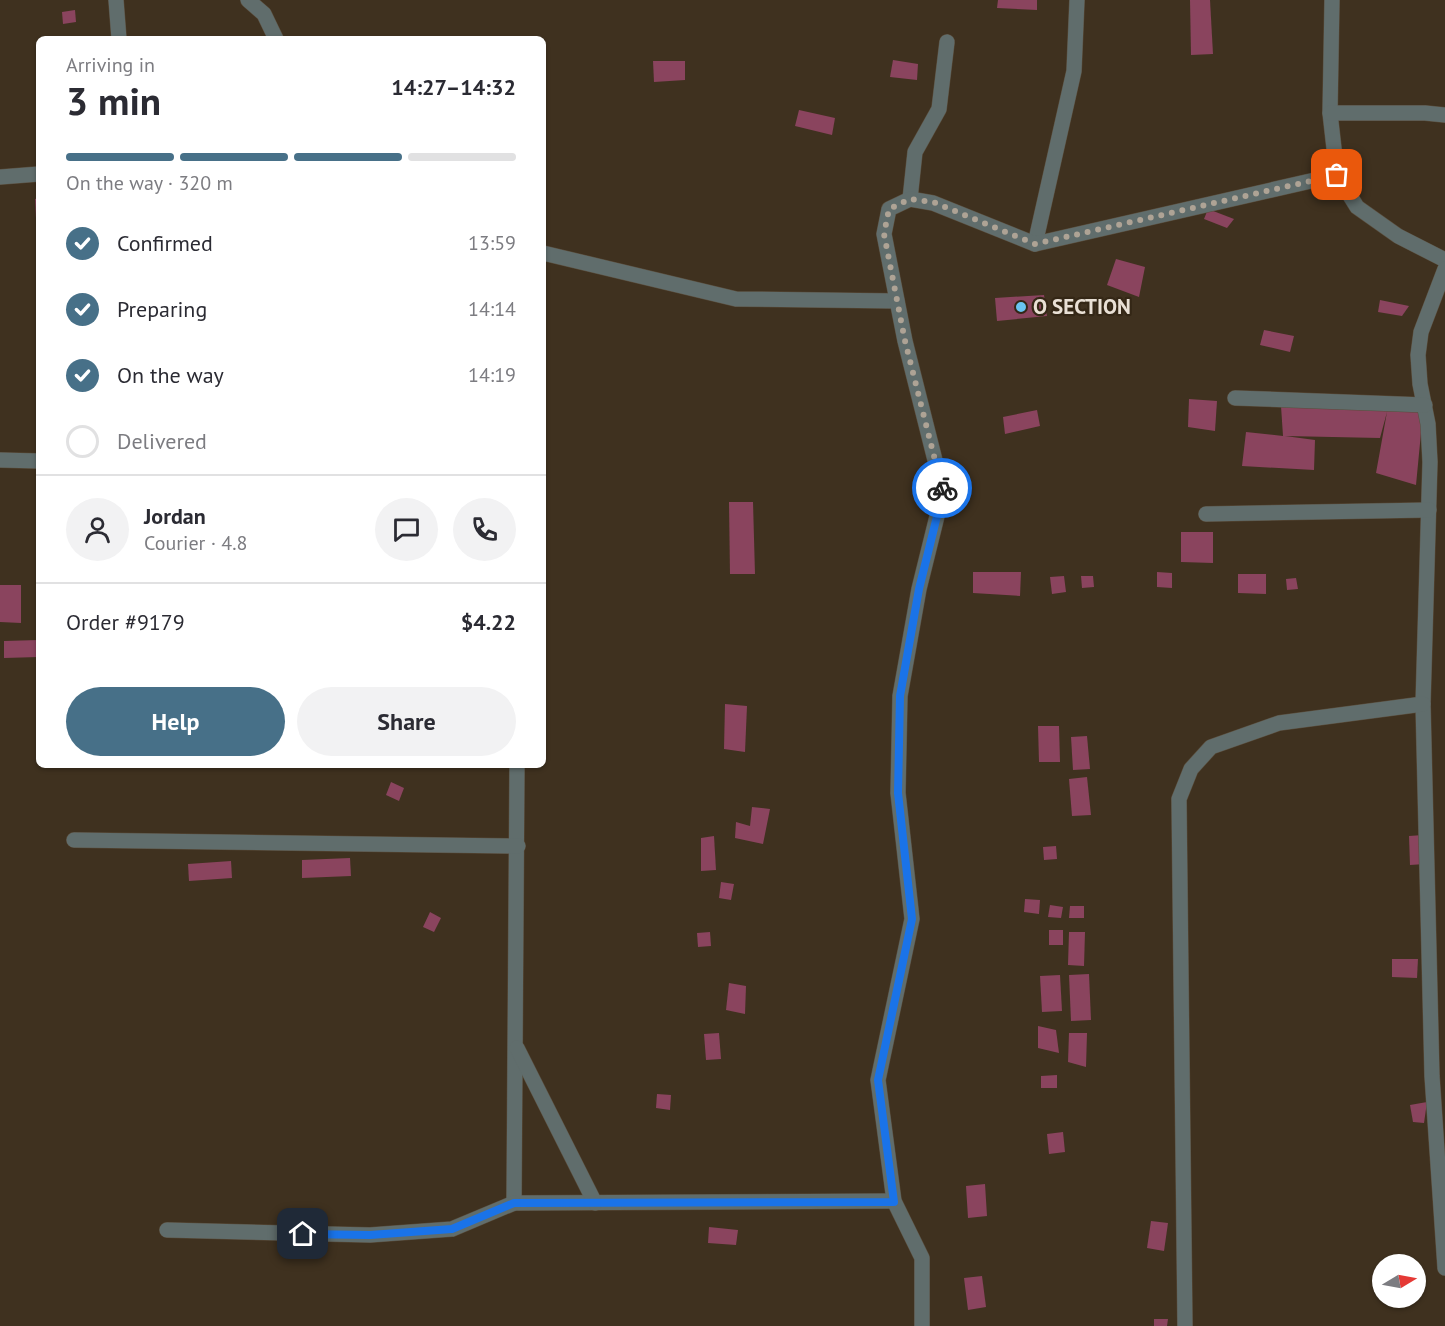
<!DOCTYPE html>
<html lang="en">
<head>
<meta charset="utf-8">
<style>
  :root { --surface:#fff; --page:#f2f2f3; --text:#2b2b33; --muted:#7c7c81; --line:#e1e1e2; --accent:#477088 }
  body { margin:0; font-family:"PT Sans",sans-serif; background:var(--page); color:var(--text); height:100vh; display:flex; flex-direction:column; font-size:22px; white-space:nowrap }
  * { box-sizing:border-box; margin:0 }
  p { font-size:20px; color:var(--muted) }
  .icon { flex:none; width:33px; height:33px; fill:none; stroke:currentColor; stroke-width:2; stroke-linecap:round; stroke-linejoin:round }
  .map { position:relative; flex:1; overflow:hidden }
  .panel { position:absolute; left:36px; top:36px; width:510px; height:732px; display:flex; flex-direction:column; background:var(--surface); border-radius:9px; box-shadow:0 2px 4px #0004 }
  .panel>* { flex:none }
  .needle { width:39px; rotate:80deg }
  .tools { position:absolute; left:1372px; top:1254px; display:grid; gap:12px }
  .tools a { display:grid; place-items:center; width:54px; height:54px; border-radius:50%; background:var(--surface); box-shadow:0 2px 4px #0004; font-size:30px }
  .pin { position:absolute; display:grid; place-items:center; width:51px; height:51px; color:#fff; margin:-26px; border-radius:12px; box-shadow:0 3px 9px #0006 }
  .courier { position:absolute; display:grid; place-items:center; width:60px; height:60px; margin:-30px; border:4px solid #1a73e8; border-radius:50%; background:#fff; color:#222; box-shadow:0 2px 8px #0007 }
  .head em { font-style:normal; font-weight:700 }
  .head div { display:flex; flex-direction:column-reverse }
  .head { display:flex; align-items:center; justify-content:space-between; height:102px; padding:0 30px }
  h1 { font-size:39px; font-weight:700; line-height:45px }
  .bar { display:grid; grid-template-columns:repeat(4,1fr); gap:9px 6px; align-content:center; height:72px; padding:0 30px }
  .bar i { height:8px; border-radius:4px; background:var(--line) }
  .bar .active { background:var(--accent) }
  .bar p { grid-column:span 4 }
  .line { display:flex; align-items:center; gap:15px; padding:0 30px; border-top:2px solid var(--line) }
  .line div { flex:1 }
  .round { display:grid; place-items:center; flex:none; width:63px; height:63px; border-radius:32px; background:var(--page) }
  ol { padding:0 30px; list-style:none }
  li { display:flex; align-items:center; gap:18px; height:66px }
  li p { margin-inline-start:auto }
  li .icon { padding:6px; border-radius:50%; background:var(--accent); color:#fff; stroke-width:4 }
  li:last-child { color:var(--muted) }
  li i { width:33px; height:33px; border:3px solid var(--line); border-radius:50% }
  .primary-button { display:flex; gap:12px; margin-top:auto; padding:12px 30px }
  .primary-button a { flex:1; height:69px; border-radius:36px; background:var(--accent); color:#fff; font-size:24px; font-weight:700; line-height:69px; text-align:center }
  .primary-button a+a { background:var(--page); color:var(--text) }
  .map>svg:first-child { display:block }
</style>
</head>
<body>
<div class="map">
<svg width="1445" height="1326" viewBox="0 0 1445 1326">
  <rect width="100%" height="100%" fill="#3f311f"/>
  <g fill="#8a445e">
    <polygon points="998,0 1037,0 1037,10 997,8"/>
    <polygon points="1190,0 1210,0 1213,54 1191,55"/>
    <polygon points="75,10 76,22 63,24 62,12"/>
    <polygon points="893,60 918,64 917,80 890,77"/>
    <polygon points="653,61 685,61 685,80 654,82"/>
    <polygon points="799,110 835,118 832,135 795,126"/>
    <polygon points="39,198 39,218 36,218 35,199"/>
    <polygon points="1208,209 1234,219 1227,228 1204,219"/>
    <polygon points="1116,259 1145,267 1139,297 1107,285"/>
    <polygon points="1044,295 1047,316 997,321 995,298"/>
    <polygon points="1380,300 1409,306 1402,316 1378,312"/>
    <polygon points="1264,330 1294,336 1290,352 1260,345"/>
    <polygon points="1189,399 1217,401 1215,431 1188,427"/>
    <polygon points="1281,406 1423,412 1416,485 1376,473 1387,412 1380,438 1285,436 1315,440 1314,470 1242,466 1246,432 1283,436"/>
    <polygon points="1037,410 1040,426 1005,434 1003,417"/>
    <polygon points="729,502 753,502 755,574 730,574"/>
    <polygon points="1181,532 1213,532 1213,563 1181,562"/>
    <polygon points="973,572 1021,572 1020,596 973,593"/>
    <polygon points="1157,572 1172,573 1172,588 1157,587"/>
    <polygon points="1238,574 1266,574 1266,594 1238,593"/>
    <polygon points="1064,576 1066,592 1052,594 1050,577"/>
    <polygon points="1081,576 1093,576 1094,587 1082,588"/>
    <polygon points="1296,578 1298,589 1287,590 1286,579"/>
    <polygon points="0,585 21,585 21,623 0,622"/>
    <polygon points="39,640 39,657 4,658 4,641"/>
    <polygon points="725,704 747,706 745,752 724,749"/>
    <polygon points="1038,726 1059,726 1060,762 1039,762"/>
    <polygon points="1087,736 1090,769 1073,770 1071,737"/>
    <polygon points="1087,777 1091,815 1072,816 1069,779"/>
    <polygon points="391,782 404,788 399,801 386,795"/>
    <polygon points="752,807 770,809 763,844 735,838 736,822 750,826"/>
    <polygon points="1423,835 1425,864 1410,865 1409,836"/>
    <polygon points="714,836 716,870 701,871 701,838"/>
    <polygon points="1056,846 1057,859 1044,860 1043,847"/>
    <polygon points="350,858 351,876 302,878 302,860"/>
    <polygon points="231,861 232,878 189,881 188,864"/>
    <polygon points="721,882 734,884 731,900 719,898"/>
    <polygon points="1025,899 1040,900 1039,914 1024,912"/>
    <polygon points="1050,905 1063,907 1061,918 1048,917"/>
    <polygon points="1070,906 1084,906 1084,918 1069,918"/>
    <polygon points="430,912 441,918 434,932 423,927"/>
    <rect x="1049" y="930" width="14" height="15"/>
    <polygon points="710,932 711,946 698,947 697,933"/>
    <polygon points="1069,932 1085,932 1084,966 1068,965"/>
    <polygon points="1392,959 1418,959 1417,978 1392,977"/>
    <polygon points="1089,974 1091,1020 1071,1021 1069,975"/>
    <polygon points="1060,975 1062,1011 1042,1012 1040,976"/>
    <polygon points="729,983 746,986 745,1014 726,1010"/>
    <polygon points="1038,1026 1056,1030 1059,1053 1038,1048"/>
    <polygon points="719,1033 721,1059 706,1060 704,1034"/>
    <polygon points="1069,1033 1087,1033 1086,1067 1068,1062"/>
    <polygon points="1057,1075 1057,1088 1041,1088 1041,1076"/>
    <polygon points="657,1094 671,1095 670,1110 656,1108"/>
    <polygon points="1427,1102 1424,1123 1413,1122 1410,1105"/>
    <polygon points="1063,1132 1065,1152 1049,1154 1047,1134"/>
    <polygon points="985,1184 987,1216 968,1218 966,1186"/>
    <polygon points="1151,1221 1168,1223 1164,1251 1147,1248"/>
    <polygon points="709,1227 738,1230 736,1245 708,1243"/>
    <polygon points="982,1276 986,1307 968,1310 964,1278"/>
    <polygon points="1154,1319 1168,1319 1167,1326 1154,1326"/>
  </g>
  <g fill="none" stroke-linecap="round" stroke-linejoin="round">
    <defs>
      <g id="street">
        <polyline points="116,0 119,39"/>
        <polyline points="248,0 264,14 276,39"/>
        <polyline points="1332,0 1330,113 1337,175 1357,207 1398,236 1445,260"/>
        <polyline points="1330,113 1425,113 1445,115"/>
        <polyline points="0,177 39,174"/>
        <polyline points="910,199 915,152 939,109 947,42"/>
        <polyline points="1035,244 1074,71 1077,0"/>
        <polyline points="543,253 736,299 897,301"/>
        <polyline points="1445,269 1421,332 1418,355 1420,384 1428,424 1430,462 1423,704 1432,1076 1445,1268"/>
        <polyline points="1235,398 1425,405"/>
        <polyline points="0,460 39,461"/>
        <polyline points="1206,514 1429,510"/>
        <polyline points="517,765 514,1203 894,1201"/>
        <polyline points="74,840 518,846"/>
        <polyline points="517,1048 595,1203"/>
        <polyline points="167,1230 370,1235 452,1229 514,1203"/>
        <polyline points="922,1326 922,1258 894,1201 878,1080 912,919 898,793 900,696 919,589 943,492 905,341 884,234 889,209 910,199 933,203 1035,244 1337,175"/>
        <polyline points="1185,1326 1179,799 1191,769 1211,747 1279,723 1423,704"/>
      </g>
    </defs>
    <use href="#street" stroke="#5a4d3c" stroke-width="16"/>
    <use href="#street" stroke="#606d6c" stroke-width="15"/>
  </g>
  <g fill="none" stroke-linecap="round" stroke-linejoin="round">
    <polyline stroke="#aea395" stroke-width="6" stroke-dasharray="0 10.8" points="942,488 905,341 884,234 889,209 910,199 933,202 1035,244 1337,175"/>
    <polyline stroke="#1a73e8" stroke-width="8" points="303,1234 370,1235 452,1229 514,1203 894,1202 878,1080 912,919 898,793 900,696 919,589 943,492 942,488"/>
  </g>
  <circle fill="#69c4f1" stroke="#342716" stroke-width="2" cx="1021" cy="307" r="6"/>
  <g text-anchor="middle" stroke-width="4.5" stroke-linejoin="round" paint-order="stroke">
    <g font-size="21" font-weight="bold" fill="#e9e0d5" stroke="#342716" text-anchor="start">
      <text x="1033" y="314">O SECTION</text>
    </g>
  </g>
</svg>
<div class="tools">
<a><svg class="needle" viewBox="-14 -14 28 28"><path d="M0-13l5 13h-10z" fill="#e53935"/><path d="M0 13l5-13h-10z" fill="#7c7c81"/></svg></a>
</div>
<div class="pin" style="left:1337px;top:175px;background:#ea580c"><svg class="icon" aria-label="bag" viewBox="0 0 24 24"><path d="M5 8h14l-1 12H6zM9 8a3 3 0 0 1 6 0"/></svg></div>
<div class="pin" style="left:303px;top:1234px;background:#1f2937"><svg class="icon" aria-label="home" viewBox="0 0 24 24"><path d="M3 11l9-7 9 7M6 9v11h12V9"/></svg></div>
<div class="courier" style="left:942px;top:488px"><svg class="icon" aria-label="bike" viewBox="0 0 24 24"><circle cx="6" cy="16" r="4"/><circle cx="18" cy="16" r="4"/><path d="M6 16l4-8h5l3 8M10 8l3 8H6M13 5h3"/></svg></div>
<section class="panel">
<div class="head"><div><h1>3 min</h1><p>Arriving in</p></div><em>14:27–14:32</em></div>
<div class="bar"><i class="active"></i><i class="active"></i><i class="active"></i><i></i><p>On the way · 320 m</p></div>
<ol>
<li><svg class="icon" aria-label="check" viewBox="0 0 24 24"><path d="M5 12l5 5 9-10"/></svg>Confirmed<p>13:59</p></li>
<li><svg class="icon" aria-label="check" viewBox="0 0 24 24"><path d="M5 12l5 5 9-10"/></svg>Preparing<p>14:14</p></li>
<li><svg class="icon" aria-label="check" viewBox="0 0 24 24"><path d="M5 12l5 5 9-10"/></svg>On the way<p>14:19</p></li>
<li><i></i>Delivered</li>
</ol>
<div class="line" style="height:108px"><a class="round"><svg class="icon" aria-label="person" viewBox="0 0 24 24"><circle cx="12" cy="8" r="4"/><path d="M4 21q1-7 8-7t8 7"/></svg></a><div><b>Jordan</b><p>Courier · 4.8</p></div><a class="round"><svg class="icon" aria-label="chat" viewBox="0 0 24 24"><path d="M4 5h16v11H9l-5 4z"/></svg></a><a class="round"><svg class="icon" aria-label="phone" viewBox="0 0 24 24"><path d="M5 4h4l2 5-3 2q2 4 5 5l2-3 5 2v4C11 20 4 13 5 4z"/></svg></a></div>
<div class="line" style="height:78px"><div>Order #9179</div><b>$4.22</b></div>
<div class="primary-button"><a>Help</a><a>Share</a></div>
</section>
</div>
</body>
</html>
